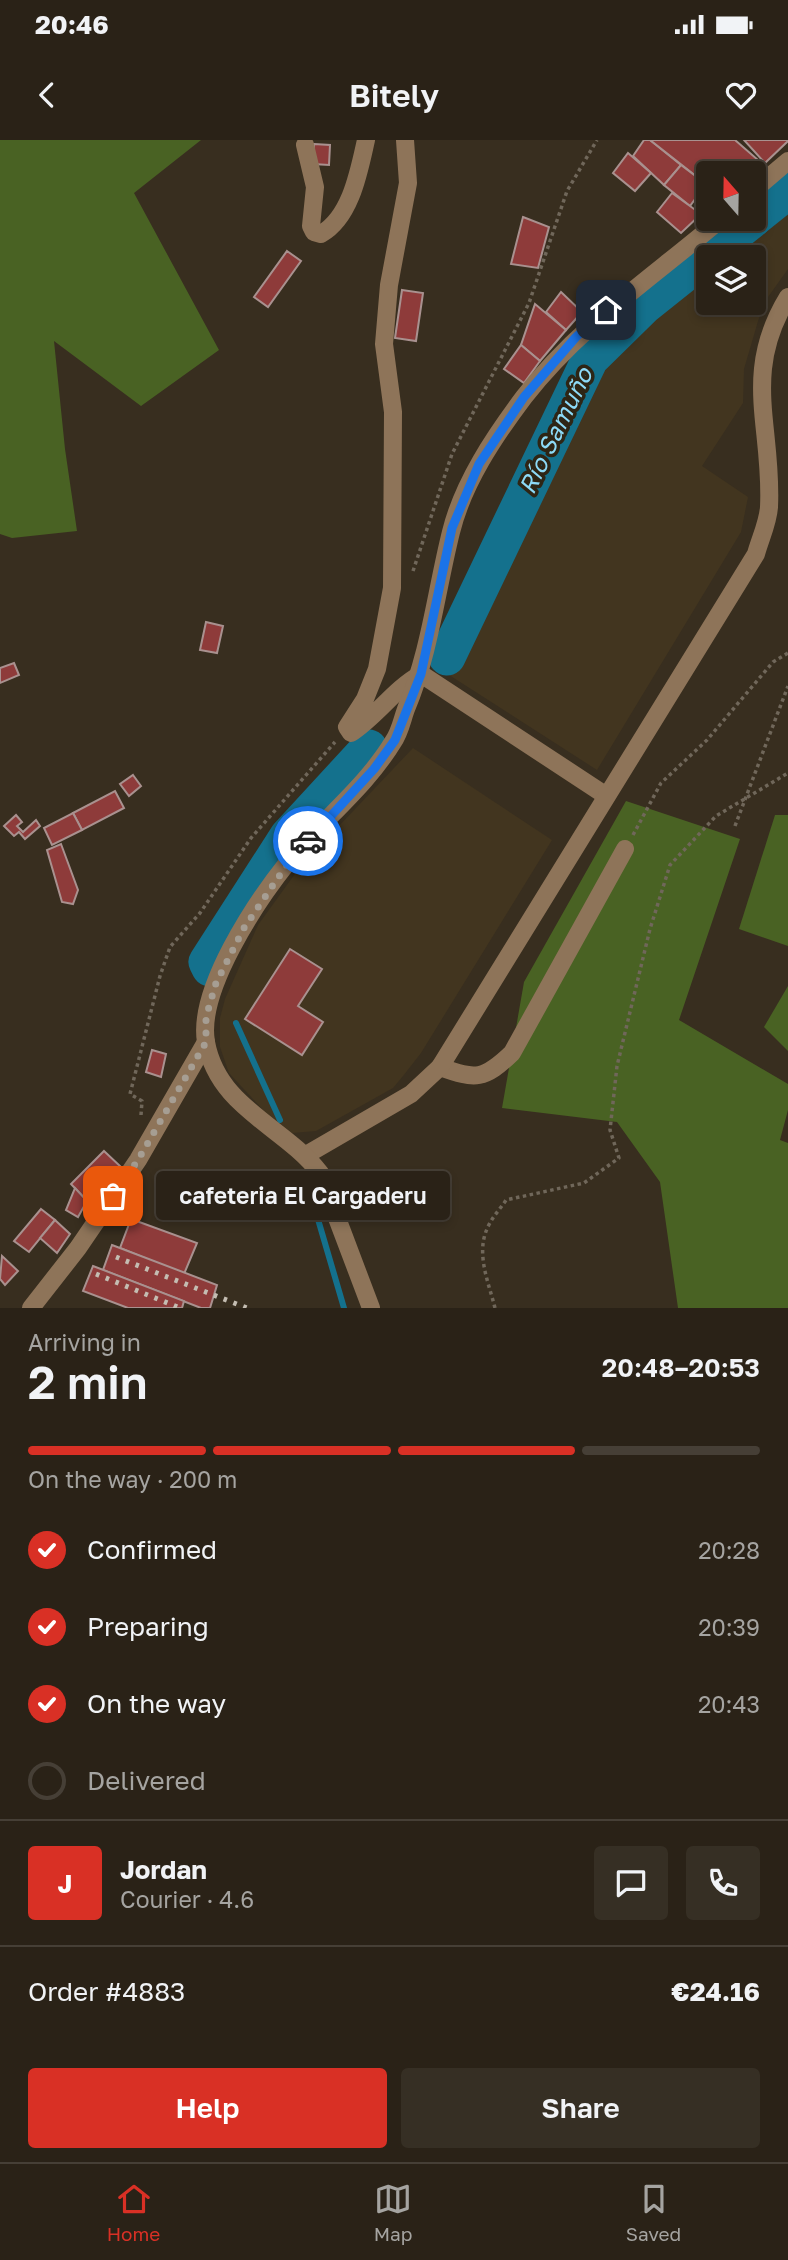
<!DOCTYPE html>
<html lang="en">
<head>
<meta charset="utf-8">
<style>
  :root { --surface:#2a2217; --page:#362f24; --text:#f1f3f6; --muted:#a5a4a1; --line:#463f36; --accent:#d93025 }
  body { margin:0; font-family:"Golos Text",sans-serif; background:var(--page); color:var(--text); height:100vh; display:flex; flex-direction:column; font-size:26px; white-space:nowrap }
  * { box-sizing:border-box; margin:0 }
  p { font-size:23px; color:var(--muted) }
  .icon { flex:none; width:38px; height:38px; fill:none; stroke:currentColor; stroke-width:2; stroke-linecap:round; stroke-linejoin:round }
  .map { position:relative; height:1168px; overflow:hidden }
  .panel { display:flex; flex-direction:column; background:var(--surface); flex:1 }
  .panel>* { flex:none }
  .needle { width:46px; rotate:340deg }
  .controls { position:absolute; left:696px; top:21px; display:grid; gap:14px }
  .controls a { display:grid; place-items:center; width:70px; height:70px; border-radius:7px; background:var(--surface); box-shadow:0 4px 10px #0003,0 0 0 2px var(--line); font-size:35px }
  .pin { position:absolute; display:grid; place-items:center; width:60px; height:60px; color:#fff; margin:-30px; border-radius:14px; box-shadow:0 4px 10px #0006 }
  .courier { position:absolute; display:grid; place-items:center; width:70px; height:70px; margin:-35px; border:5px solid #1a73e8; border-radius:50%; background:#fff; color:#222; box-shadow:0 2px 9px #0007 }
  .bubble { position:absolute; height:49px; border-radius:7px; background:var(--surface); box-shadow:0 4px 10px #0003,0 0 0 2px var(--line); font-size:23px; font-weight:600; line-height:49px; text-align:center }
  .summary em { font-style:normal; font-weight:600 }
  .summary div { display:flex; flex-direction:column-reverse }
  .summary { display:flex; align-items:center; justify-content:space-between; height:119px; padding:0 28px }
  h1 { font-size:46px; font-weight:600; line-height:52px }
  .bar { display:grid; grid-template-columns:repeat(4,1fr); gap:10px 7px; align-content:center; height:84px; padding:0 28px }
  .bar i { height:9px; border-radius:5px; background:var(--line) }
  .bar .on { background:var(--accent) }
  .bar p { grid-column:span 4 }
  .line { display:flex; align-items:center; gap:18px; padding:0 28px; border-top:2px solid var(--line) }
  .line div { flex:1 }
  .round { display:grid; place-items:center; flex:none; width:74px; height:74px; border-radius:7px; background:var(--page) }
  ol { padding:0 28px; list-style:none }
  li { display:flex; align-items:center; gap:21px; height:77px }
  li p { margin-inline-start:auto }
  li .icon { padding:7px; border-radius:50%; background:var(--accent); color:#fff; stroke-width:4 }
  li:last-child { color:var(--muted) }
  li i { width:38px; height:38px; border:4px solid var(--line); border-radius:50% }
  .primary-button { display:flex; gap:14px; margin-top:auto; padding:14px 28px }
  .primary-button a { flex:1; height:80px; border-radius:7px; background:var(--accent); color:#fff; font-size:28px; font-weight:600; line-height:80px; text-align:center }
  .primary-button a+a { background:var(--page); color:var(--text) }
  .status { display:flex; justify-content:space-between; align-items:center; height:49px; padding:0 35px; background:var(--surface); direction:ltr }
  .status svg { height:19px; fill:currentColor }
  header { display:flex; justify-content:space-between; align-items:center; height:91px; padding:0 28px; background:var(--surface); font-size:32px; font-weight:600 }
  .menu { display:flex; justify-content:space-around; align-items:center; height:98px; border-top:2px solid var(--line); background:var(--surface); font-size:19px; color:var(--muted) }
  .menu a { display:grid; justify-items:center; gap:4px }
  .menu .on { color:var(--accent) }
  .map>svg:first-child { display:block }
</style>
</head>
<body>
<div class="status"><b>20:46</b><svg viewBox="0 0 49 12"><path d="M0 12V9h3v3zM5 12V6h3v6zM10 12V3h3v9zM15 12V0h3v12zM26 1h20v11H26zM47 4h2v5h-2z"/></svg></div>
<header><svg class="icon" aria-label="back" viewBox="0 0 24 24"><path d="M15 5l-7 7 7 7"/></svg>Bitely<svg class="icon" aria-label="heart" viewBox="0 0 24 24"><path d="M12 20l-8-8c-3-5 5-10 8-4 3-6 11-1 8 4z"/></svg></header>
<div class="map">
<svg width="788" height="1168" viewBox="0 0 788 1168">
  <rect width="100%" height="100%" fill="#382e1f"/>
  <g fill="#42351f">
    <polygon points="788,61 788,129 763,164 744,229 743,263 702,326 748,357 741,392 597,630 446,533 594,225 652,169 709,124 709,163 754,163 754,117 717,117"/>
    <polygon points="413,608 552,700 421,913 403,936 393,948 316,991 292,993 264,971 229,933 220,907 220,878 225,859 258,785 300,727"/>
  </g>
  <g fill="#496223">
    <polygon points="0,0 201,0 134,53 219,210 141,266 54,201 65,309 77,391 12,398 0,394"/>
    <polygon points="626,661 740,699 679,880 788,944 788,970 780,1000 788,1003 788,1168 678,1168 660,1042 617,982 502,968 524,842"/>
    <polygon points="775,675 788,675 788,806 739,789"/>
    <polygon points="788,846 788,911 764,887"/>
  </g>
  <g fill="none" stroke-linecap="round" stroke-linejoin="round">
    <g stroke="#14718d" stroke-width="6">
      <polyline points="236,883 280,980"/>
      <polyline points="305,1035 344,1168"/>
    </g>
    <g stroke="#14718d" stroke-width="37">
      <polyline points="754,78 788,51"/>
      <polyline points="447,517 590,219 644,166 753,79"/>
      <polyline points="210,828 207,822 288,696 369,608"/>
    </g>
  </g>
  <g fill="#8e3b3a" stroke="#a9918f" stroke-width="2">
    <polygon points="644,0 650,0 681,25 664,45 633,16"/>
    <polygon points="650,0 735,0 758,20 746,33 733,33 722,24 715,33 709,33 706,44"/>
    <polygon points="744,0 788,0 788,1 765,23"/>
    <polygon points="314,4 330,5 329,25 313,24"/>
    <polygon points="628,13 651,33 635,51 613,33"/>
    <polygon points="681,25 706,44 690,66 664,45"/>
    <polygon points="672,53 701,74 681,93 657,72"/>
    <polygon points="523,77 549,87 538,128 511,124"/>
    <polygon points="287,111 301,121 268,167 254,157"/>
    <polygon points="402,150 423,153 416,201 395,198"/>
    <polygon points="561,152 582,172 566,190 546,172"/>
    <polygon points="535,164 566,190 540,221 521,205"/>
    <polygon points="521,205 540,221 524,243 504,229"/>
    <polygon points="206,482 223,486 217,513 200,510"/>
    <polygon points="14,523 19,535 0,543 0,528"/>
    <polygon points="133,635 141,646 129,656 120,644"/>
    <polygon points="115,651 124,668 82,690 73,673"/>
    <polygon points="73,673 82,690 52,705 44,688"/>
    <polygon points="16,675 22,682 17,686 23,692 36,680 40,686 25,699 19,692 14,696 4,686"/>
    <polygon points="61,704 78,750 73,764 62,762 47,710"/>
    <polygon points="290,809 322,829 298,866 323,882 302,915 245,879"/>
    <polygon points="152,910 166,914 161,937 146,932"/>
    <polygon points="104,1011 121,1027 87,1061 71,1044"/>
    <polygon points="75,1048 87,1061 78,1077 66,1070"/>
    <polygon points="41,1069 55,1080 29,1112 14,1101"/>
    <polygon points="131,1079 197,1103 184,1134 120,1108"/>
    <polygon points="55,1080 70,1094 57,1113 40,1098"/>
    <polygon points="112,1105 217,1145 210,1168 201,1168 103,1130"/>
    <polygon points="2,1116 18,1131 5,1145 0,1139"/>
    <polygon points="93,1126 184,1161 182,1168 128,1168 83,1151"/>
  </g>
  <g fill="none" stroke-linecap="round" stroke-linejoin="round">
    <g stroke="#70675a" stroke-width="3.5" stroke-dasharray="3.5 3.5" stroke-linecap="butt">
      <polyline points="413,431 452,314 529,163 567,51 597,0"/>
      <polyline points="735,686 788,546"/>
      <polyline points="633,695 661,643 707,600 773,522 788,513"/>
      <polyline points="141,975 142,961 130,954 160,836 170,807 200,773 251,698 335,602"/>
      <path d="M495 1168C488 1140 474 1110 490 1083 494 1075 501 1068 506 1060L584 1043 619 1018 610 990 617 926 650 789 670 725 716 676 788 633"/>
    </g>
    <g stroke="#8e7459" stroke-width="18">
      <path d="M405 0 408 43 389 145 384 204 393 272 392 448 377 529 365 559 347 587 351 593C377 576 394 549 421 534"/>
      <path d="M305 5 315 47 311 86 314 92 321 94C351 77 359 31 366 0"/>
      <polyline points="754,50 788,21"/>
      <polyline points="421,534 605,655"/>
      <path d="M440 927C476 940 484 940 512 913L625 709"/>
      <path d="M306 1015 411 954 440 927 756 414C760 399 768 383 769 367 773 286 741 234 788 157"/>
      <polyline points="31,1168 78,1108 138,1020 206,902"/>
      <path d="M371 1168 320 1033C284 986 218 968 206 902 197 850 256 762 288 722 321 681 365 648 393 602 400 592 402 580 406 569 430 512 436 452 451 392 463 343 494 297 524 257 580 185 653 137 721 79"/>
    </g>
    <g stroke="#c4bdb2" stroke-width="5" stroke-dasharray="3.5 7" stroke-linecap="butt">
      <polyline points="116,1117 247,1168"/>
      <polyline points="96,1134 180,1168"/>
    </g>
  </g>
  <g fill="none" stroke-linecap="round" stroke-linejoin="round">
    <polyline stroke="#a69e93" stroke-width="7" stroke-dasharray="0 12.6" points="113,1056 138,1020 206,902 206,877 216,843 244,788 288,723 308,701"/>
    <polyline stroke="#1a73e8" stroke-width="9" points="308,701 374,629 395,600 421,534 452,388 479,324 524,257 576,197 606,170"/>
  </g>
  <g text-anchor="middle" stroke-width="7" stroke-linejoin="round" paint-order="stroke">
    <g font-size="24" font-style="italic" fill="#8ddaf7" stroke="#2e2515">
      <text transform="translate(556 291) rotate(-64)" y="8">Río Samuño</text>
    </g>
  </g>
</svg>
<div class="controls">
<a><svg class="needle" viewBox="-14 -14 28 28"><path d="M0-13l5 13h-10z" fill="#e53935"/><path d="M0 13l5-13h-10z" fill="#a5a4a1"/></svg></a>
<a><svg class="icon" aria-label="layers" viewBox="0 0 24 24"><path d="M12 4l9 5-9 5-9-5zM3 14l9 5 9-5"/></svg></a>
</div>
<div class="pin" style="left:113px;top:1056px;background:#ea580c"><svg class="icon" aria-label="bag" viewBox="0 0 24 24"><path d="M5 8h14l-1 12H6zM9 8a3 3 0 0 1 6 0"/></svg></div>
<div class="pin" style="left:606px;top:170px;background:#1f2937"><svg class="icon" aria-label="home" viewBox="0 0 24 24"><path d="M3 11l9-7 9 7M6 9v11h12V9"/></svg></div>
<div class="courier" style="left:308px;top:701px"><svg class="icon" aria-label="car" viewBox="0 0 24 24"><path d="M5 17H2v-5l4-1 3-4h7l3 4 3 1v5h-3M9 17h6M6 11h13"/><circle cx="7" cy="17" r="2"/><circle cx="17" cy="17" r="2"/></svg></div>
<div class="bubble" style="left:156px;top:1031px;width:294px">cafeteria El Cargaderu</div>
</div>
<section class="panel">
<div class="summary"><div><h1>2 min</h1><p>Arriving in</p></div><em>20:48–20:53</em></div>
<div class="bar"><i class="on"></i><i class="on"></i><i class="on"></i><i></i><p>On the way · 200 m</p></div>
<ol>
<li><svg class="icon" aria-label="check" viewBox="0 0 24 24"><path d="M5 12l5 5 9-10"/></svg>Confirmed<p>20:28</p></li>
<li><svg class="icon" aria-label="check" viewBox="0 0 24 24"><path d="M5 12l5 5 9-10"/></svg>Preparing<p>20:39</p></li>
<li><svg class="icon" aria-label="check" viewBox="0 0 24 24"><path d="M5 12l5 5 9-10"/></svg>On the way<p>20:43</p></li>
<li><i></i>Delivered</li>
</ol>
<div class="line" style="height:126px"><b class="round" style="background:var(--accent);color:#fff">J</b><div><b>Jordan</b><p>Courier · 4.6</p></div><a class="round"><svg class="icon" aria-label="chat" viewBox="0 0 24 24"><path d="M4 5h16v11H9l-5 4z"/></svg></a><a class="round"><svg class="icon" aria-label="phone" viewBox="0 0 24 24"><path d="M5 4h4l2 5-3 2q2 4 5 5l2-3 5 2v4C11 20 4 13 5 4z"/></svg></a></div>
<div class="line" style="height:91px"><div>Order #4883</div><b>€24.16</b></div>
<div class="primary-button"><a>Help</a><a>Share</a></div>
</section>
<nav class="menu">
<a class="on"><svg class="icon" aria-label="home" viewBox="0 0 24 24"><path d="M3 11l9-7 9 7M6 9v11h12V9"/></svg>Home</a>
<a><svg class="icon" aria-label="map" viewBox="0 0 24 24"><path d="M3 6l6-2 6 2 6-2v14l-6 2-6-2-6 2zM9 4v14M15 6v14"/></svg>Map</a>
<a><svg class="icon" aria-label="saved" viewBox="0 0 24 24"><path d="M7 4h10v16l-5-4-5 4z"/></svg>Saved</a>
</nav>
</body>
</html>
